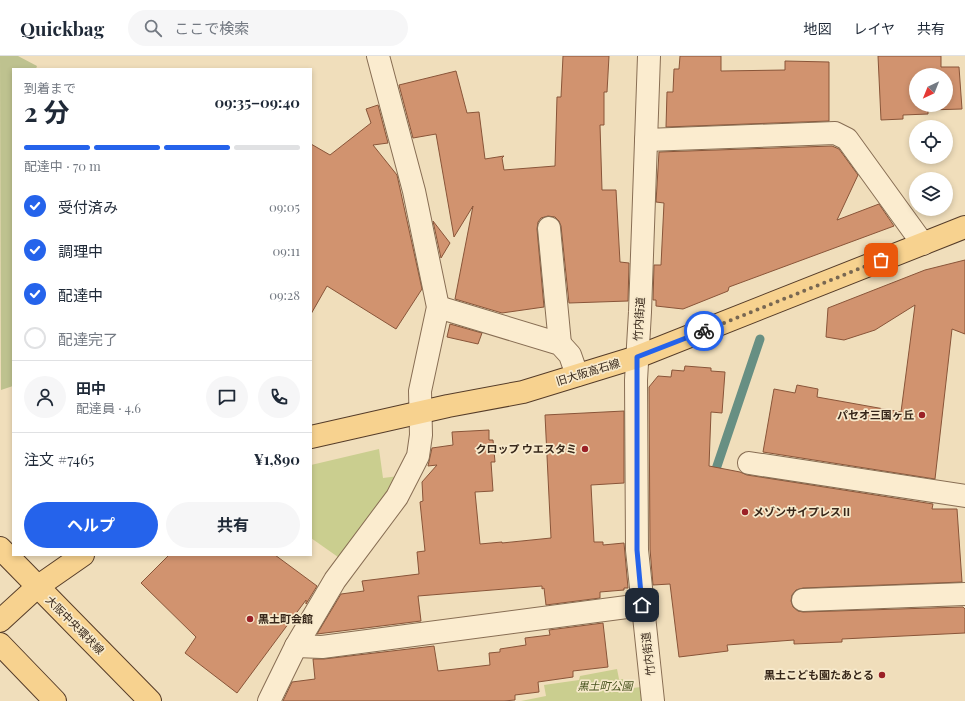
<!DOCTYPE html>
<html lang="ja">
<head>
<meta charset="utf-8">
<style>
  :root { --surface:#fff; --page:#f6f6f7; --text:#1f2937; --muted:#747a83; --line:#e0e1e3; --accent:#2563eb }
  body { margin:0; font-family:"Playfair Display","Noto Sans JP",serif; background:var(--page); color:var(--text); height:100vh; display:flex; flex-direction:column; font-size:15px; white-space:nowrap }
  * { box-sizing:border-box; margin:0 }
  p { font-size:13px; color:var(--muted) }
  .icon { flex:none; width:22px; height:22px; fill:none; stroke:currentColor; stroke-width:2; stroke-linecap:round; stroke-linejoin:round }
  .map { position:relative; flex:1; overflow:hidden }
  .side { position:absolute; left:12px; top:12px; width:300px; height:488px; display:flex; flex-direction:column; background:var(--surface); border-radius:0px; box-shadow:0 2px 6px #0003 }
  .side>* { flex:none }
  .needle { width:26px; rotate:223deg }
  .tools { position:absolute; left:909px; top:12px; display:grid; gap:8px }
  .tools a { display:grid; place-items:center; width:44px; height:44px; border-radius:50%; background:var(--surface); box-shadow:0 2px 6px #0003; font-size:20px }
  .pin { position:absolute; display:grid; place-items:center; width:34px; height:34px; color:#fff; margin:-17px; border-radius:8px; box-shadow:0 2px 6px #0006 }
  .courier { position:absolute; display:grid; place-items:center; width:40px; height:40px; margin:-20px; border:3px solid #2563eb; border-radius:50%; background:#fff; color:#222; box-shadow:0 1px 5px #0007 }
  .headline em { font-style:normal; font-weight:700 }
  .headline div { display:flex; flex-direction:column-reverse }
  .headline { display:flex; align-items:center; justify-content:space-between; height:68px; padding:0 12px }
  h1 { font-size:26px; font-weight:700; line-height:30px }
  .bar { display:grid; grid-template-columns:repeat(4,1fr); gap:6px 4px; align-content:center; height:48px; padding:0 12px }
  .bar i { height:5px; border-radius:3px; background:var(--line) }
  .bar .on { background:var(--accent) }
  .bar p { grid-column:span 4 }
  .line { display:flex; align-items:center; gap:10px; padding:0 12px; border-top:1px solid var(--line) }
  .line div { flex:1 }
  .round { display:grid; place-items:center; flex:none; width:42px; height:42px; border-radius:21px; background:var(--page) }
  ol { padding:0 12px; list-style:none }
  li { display:flex; align-items:center; gap:12px; height:44px }
  li p { margin-inline-start:auto }
  li .icon { padding:4px; border-radius:50%; background:var(--accent); color:#fff; stroke-width:4 }
  li:last-child { color:var(--muted) }
  li i { width:22px; height:22px; border:2px solid var(--line); border-radius:50% }
  .primary-button { display:flex; gap:8px; margin-top:auto; padding:8px 12px }
  .primary-button a { flex:1; height:46px; border-radius:24px; background:var(--accent); color:#fff; font-size:16px; font-weight:700; line-height:46px; text-align:center }
  .primary-button a+a { background:var(--page); color:var(--text) }
  header { display:flex; align-items:center; gap:24px; box-sizing:border-box; height:56px; padding:0 20px; background:var(--surface); border-bottom:1px solid var(--line) }
  header strong { font-size:19px }
  nav { display:flex; gap:22px; margin-inline-start:auto; font-size:14px }
  .search { width:280px; height:36px; background:var(--page); display:flex; align-items:center; gap:10px; box-sizing:border-box; padding:0 14px; border-radius:22px; color:var(--muted); font-size:15px }
  .map>svg:first-child { display:block }
</style>
</head>
<body>
<header>
<strong>Quickbag</strong>
<div class="search"><svg class="icon" aria-label="search" viewBox="0 0 24 24"><circle cx="10" cy="10" r="6"/><path d="M15 15l6 6"/></svg>ここで検索</div>
<nav><a>地図</a><a>レイヤ</a><a>共有</a></nav>
</header>
<div class="map">
<svg width="965" height="645" viewBox="0 0 965 645">
  <rect width="100%" height="100%" fill="#f0debb"/>
  <g fill="#cace8f">
    <polygon points="379,393 383,422 399,420 390,437 338,501 311,482 311,409"/>
    <polygon points="617,613 619,623 623,623 625,633 641,631 643,645 521,645 546,640 544,629 579,624 580,620"/>
  </g>
  <polygon fill="#bec28f" points="0,0 18,0 37,10 36,13 13,13 13,330 1,334"/>
  <g fill="none" stroke-linecap="round" stroke-linejoin="round">
    <polyline stroke="#678f83" stroke-width="9" points="713,422 760,283"/>
  </g>
  <g fill="#d1936f" stroke="#895539" fill-rule="evenodd">
    <polygon points="563,0 609,0 607,36 604,36 604,69 600,69 602,134 616,134 620,206 629,207 628,245 569,247 561,170 559,165 555,161 548,160 541,162 538,166 537,173 544,251 502,257 455,243 473,150 454,181 436,78 413,82 399,29 456,15 467,57 479,56 485,103 504,100 502,102 504,114 555,110 557,41 561,41"/>
    <polygon points="680,0 721,0 721,15 785,14 785,5 829,6 829,65 666,71 667,36 673,36 674,13 679,13"/>
    <path d="M878 0H941V11H959L962 53 928 54V58L903 59V63L881 64ZM916 19H946V49H916Z"/>
    <polygon points="378,49 388,87 373,89 397,119 422,233 396,273 327,230 311,258 311,88 330,99 371,67 366,53"/>
    <polygon points="832,90 839,93 858,119 837,164 879,148 894,170 729,231 728,235 683,253 656,250 656,244 653,244 654,209 661,209 664,147 656,146 659,96"/>
    <polygon points="433,165 450,187 441,202"/>
    <polygon points="965,204 965,278 952,273 935,423 763,396 774,333 795,337 797,329 818,333 817,341 901,356 915,249 875,274 844,284 826,281 828,252 925,214"/>
    <polygon points="450,268 482,277 478,288 447,281"/>
    <polygon points="685,310 711,312 711,315 725,316 722,357 711,356 709,410 740,416 747,419 933,448 932,453 957,453 962,526 803,532 796,534 792,539 791,545 793,551 798,555 803,556 963,551 965,553 965,577 842,583 842,586 794,588 794,584 727,589 728,595 679,601 670,528 653,529 650,493 649,331 658,320 671,321 672,314 684,315"/>
    <polygon points="624,355 624,427 591,429 594,486 603,486 603,489 624,487 628,532 624,532 624,534 600,536 600,542 546,549 544,532 542,533 542,530 418,540 421,565 317,578 341,538 364,535 362,525 419,518 417,496 425,495 420,446 423,445 422,426 437,409 428,410 432,392 453,389 452,376 489,374 489,384 493,384 495,406 491,406 493,435 475,436 480,488 502,486 502,487 551,482 545,359"/>
    <polygon points="169,499 275,499 317,530 306,548 306,544 237,637 185,597 196,581 141,527"/>
    <polygon points="603,567 608,611 573,615 573,621 538,626 539,636 515,639 515,644 504,645 283,645 292,626 315,623 313,603 324,603 434,590 438,615 490,609 489,597 500,596 500,593 526,589 525,582 550,579 549,574"/>
  </g>
  <g fill="none" stroke-linecap="round" stroke-linejoin="round">
    <defs>
      <g id="minor">
        <polyline points="649,0 640,256 636,324 637,494 653,645"/>
        <polyline points="646,84 835,77 847,83 923,188"/>
        <polyline points="549,172 560,288"/>
        <polyline points="438,251 560,288 570,299 577,319"/>
        <polyline points="749,407 965,440"/>
        <polyline points="803,544 965,538"/>
        <polyline points="296,590 322,591 642,549"/>
        <polyline points="269,645 296,590 335,524 397,441 418,400 421,379 420,335 438,251 414,135 378,0"/>
      </g>
      <g id="major">
        <polyline points="311,381 448,350 523,336 637,301 965,171"/>
        <polyline points="0,492 150,645"/>
        <polyline points="0,565 37,531 83,499"/>
        <polyline points="0,588 55,645"/>
      </g>
    </defs>
    <use href="#minor" stroke="#886e54" stroke-width="24"/>
    <use href="#major" stroke="#553c29" stroke-width="24"/>
    <use href="#minor" stroke="#fbeccf" stroke-width="22"/>
    <use href="#major" stroke="#f7d28f" stroke-width="22"/>
  </g>
  <g fill="none" stroke-linecap="round" stroke-linejoin="round">
    <polyline stroke="#786752" stroke-width="4" stroke-dasharray="0 7.2" points="704,275 881,204"/>
    <polyline stroke="#2563eb" stroke-width="5" points="642,549 637,494 637,301 704,275"/>
  </g>
  <g fill="#9b2127" stroke="#f7e9cb" stroke-width="1.5">
    <circle cx="922" cy="359" r="4"/>
    <circle cx="585" cy="393" r="4"/>
    <circle cx="745" cy="456" r="4"/>
    <circle cx="250" cy="563" r="4"/>
    <circle cx="882" cy="619" r="4"/>
  </g>
  <g text-anchor="middle" stroke-width="3.5" stroke-linejoin="round" paint-order="stroke">
    <g font-size="11" fill="#37271a" stroke="#f7e9cb">
      <text transform="translate(639 263) rotate(-86)" y="4">竹内街道</text>
      <text transform="translate(588 316) rotate(-17)" y="4">旧大阪高石線</text>
      <text transform="translate(75 569) rotate(45)" y="4">大阪中央環状線</text>
      <text transform="translate(648 598) rotate(-97)" y="4">竹内街道</text>
    </g>
    <g font-size="11" font-weight="bold" fill="#37271a" stroke="#f7e9cb" text-anchor="end">
      <text x="914" y="363">パセオ三国ヶ丘</text>
      <text x="577" y="397">クロップ ウエスタミ</text>
      <text x="753" y="460" text-anchor="start">メゾンサイプレスⅡ</text>
      <text x="258" y="567" text-anchor="start">黒土町会館</text>
      <text x="874" y="623">黒土こども園たあとる</text>
    </g>
    <g font-size="11" font-style="italic" fill="#49541f" stroke="#f7e9cb">
      <text x="605" y="634">黒土町公園</text>
    </g>
  </g>
</svg>
<div class="tools">
<a><svg class="needle" viewBox="-14 -14 28 28"><path d="M0-13l5 13h-10z" fill="#e53935"/><path d="M0 13l5-13h-10z" fill="#747a83"/></svg></a>
<a><svg class="icon" aria-label="locate" viewBox="0 0 24 24"><circle cx="12" cy="12" r="6"/><path d="M12 2v4M12 18v4M2 12h4M18 12h4"/></svg></a>
<a><svg class="icon" aria-label="layers" viewBox="0 0 24 24"><path d="M12 4l9 5-9 5-9-5zM3 14l9 5 9-5"/></svg></a>
</div>
<div class="pin" style="left:881px;top:204px;background:#ea580c"><svg class="icon" aria-label="bag" viewBox="0 0 24 24"><path d="M5 8h14l-1 12H6zM9 8a3 3 0 0 1 6 0"/></svg></div>
<div class="pin" style="left:642px;top:549px;background:#1f2937"><svg class="icon" aria-label="home" viewBox="0 0 24 24"><path d="M3 11l9-7 9 7M6 9v11h12V9"/></svg></div>
<div class="courier" style="left:704px;top:275px"><svg class="icon" aria-label="bike" viewBox="0 0 24 24"><circle cx="6" cy="16" r="4"/><circle cx="18" cy="16" r="4"/><path d="M6 16l4-8h5l3 8M10 8l3 8H6M13 5h3"/></svg></div>
<section class="side">
<div class="headline"><div><h1>2 分</h1><p>到着まで</p></div><em>09:35–09:40</em></div>
<div class="bar"><i class="on"></i><i class="on"></i><i class="on"></i><i></i><p>配達中 · 70 m</p></div>
<ol>
<li><svg class="icon" aria-label="check" viewBox="0 0 24 24"><path d="M5 12l5 5 9-10"/></svg>受付済み<p>09:05</p></li>
<li><svg class="icon" aria-label="check" viewBox="0 0 24 24"><path d="M5 12l5 5 9-10"/></svg>調理中<p>09:11</p></li>
<li><svg class="icon" aria-label="check" viewBox="0 0 24 24"><path d="M5 12l5 5 9-10"/></svg>配達中<p>09:28</p></li>
<li><i></i>配達完了</li>
</ol>
<div class="line" style="height:72px"><a class="round"><svg class="icon" aria-label="person" viewBox="0 0 24 24"><circle cx="12" cy="8" r="4"/><path d="M4 21q1-7 8-7t8 7"/></svg></a><div><b>田中</b><p>配達員 · 4.6</p></div><a class="round"><svg class="icon" aria-label="chat" viewBox="0 0 24 24"><path d="M4 5h16v11H9l-5 4z"/></svg></a><a class="round"><svg class="icon" aria-label="phone" viewBox="0 0 24 24"><path d="M5 4h4l2 5-3 2q2 4 5 5l2-3 5 2v4C11 20 4 13 5 4z"/></svg></a></div>
<div class="line" style="height:52px"><div>注文 #7465</div><b>¥1,890</b></div>
<div class="primary-button"><a>ヘルプ</a><a>共有</a></div>
</section>
</div>
</body>
</html>
